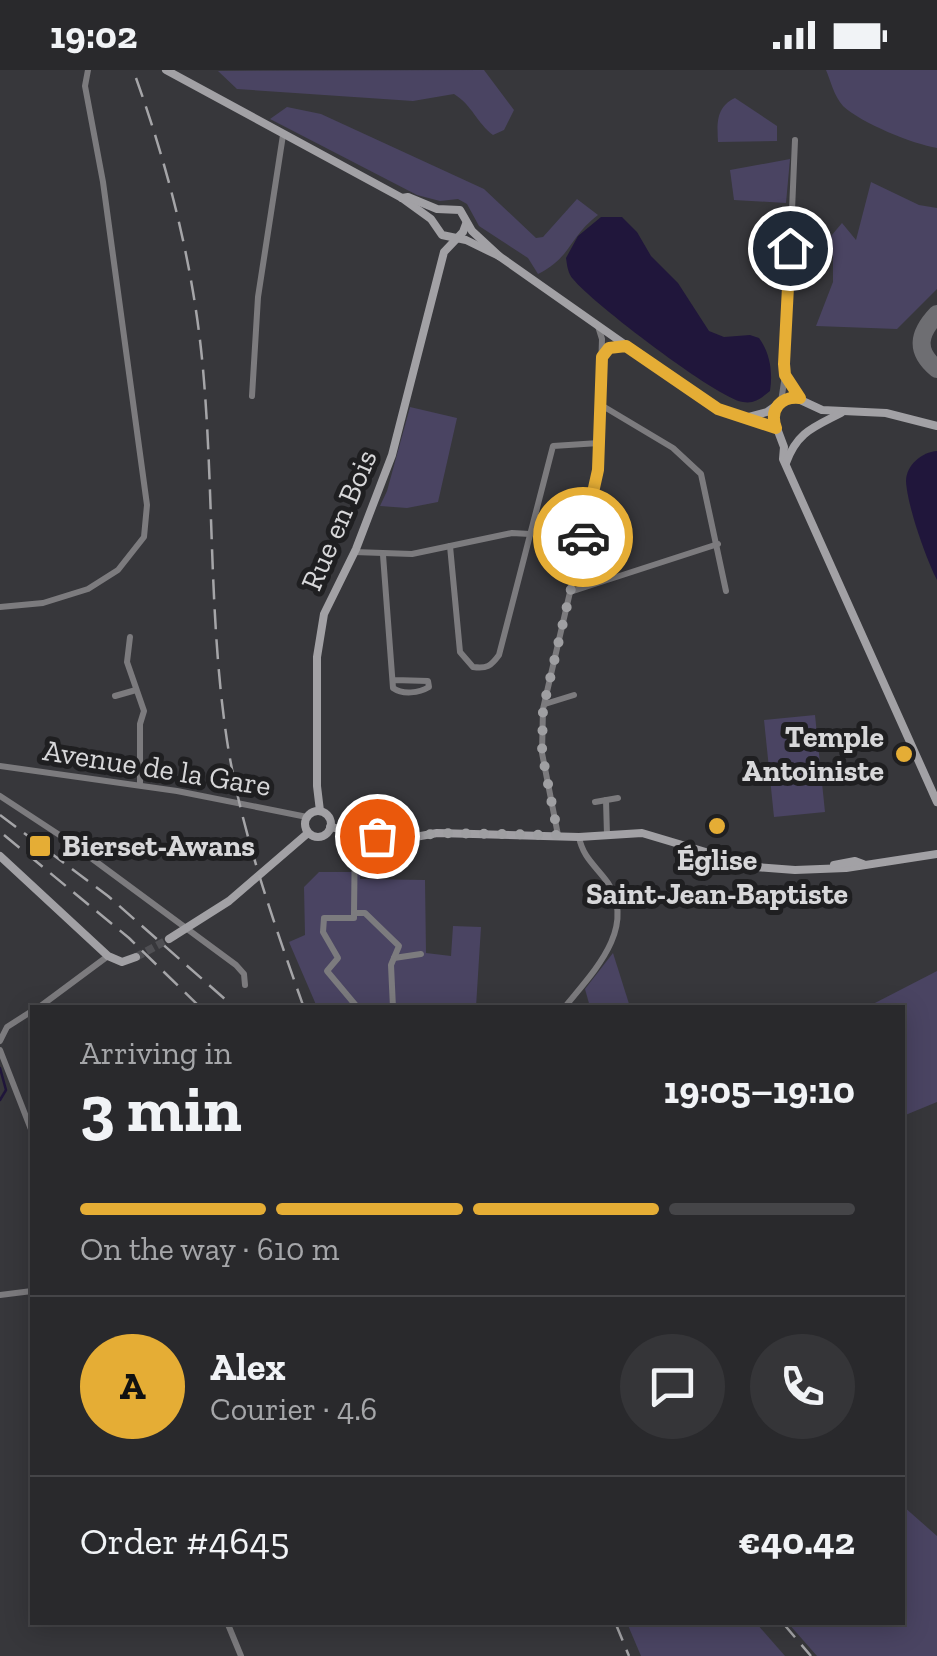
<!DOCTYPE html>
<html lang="en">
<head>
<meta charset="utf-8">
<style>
  :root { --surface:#29292c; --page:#353538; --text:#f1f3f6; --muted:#a5a6a9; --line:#454548; --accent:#e5ad35 }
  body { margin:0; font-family:"Zilla Slab",serif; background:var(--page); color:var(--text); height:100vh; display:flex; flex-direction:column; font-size:38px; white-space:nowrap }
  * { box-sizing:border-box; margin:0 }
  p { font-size:32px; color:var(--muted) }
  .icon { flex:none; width:55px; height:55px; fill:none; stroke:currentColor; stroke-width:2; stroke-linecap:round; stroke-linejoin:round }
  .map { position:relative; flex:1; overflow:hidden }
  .sheet { position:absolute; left:30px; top:935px; width:875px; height:620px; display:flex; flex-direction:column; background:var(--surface); border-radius:0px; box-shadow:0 5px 25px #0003,0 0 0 2px var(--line) }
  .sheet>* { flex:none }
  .pin { position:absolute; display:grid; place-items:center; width:85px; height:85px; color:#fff; margin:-42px; border:5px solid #fff; border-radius:50%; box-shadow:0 2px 10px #0007 }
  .courier { position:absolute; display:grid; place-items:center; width:100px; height:100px; margin:-50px; border:8px solid #e5ad35; border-radius:50%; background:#fff; color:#222; box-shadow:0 2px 12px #0007 }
  .summary em { font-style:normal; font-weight:700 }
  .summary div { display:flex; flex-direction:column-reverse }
  .summary { display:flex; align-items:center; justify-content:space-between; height:170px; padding:0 50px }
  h1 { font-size:65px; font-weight:700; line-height:75px }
  .bar { display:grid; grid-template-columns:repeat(4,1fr); gap:15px 10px; align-content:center; height:120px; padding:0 50px }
  .bar i { height:12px; border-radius:8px; background:var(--line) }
  .bar .current { background:var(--accent) }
  .bar p { grid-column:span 4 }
  .line { display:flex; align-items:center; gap:25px; padding:0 50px; border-top:2px solid var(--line) }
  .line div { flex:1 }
  .round { display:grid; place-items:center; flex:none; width:105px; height:105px; border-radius:52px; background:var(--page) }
  .status { display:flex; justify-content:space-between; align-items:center; height:70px; padding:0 50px; background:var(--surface); direction:ltr }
  .status svg { height:28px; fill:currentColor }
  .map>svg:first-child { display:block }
</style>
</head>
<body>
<div class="status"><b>19:02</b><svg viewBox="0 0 49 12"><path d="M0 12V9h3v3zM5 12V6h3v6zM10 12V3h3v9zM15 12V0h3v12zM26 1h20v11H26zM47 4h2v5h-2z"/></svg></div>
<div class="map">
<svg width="937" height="1586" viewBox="0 0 937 1586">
  <rect width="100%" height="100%" fill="#37373b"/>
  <g fill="#4a4462">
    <path d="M484 0 514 40 504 60 493 65C477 53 472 35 454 24L413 31 237 19 218 1Z"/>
    <path d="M826 0H937V78C913 74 861 53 843 36 834 26 831 12 826 0Z"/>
    <path d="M735 28 777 56V71L718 72C717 53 716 37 735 28Z"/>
    <path d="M287 37 321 44 484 119 536 168 543 167 577 129 598 145C569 167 572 187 538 204L528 188 479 156 467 134 458 129 440 131 417 125 270 49Z"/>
    <polygon points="790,89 786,133 734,130 730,100"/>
    <polygon points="871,112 919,135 937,138 937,219 897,259 816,256 833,212 833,185 821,178 842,153 856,170"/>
    <polygon points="410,337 457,348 438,432 407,438 380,436 387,421"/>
    <polygon points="815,645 825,742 774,747 764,650"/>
    <polygon points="319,802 360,802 360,809 425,810 426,883 451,886 453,856 481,857 476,937 317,937 289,872 305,865 304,817"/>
    <polygon points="613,883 630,937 590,937 585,919"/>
    <polygon points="937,901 937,1032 903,1046 902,938 873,937 873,934"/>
    <polygon points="903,1436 937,1466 937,1586 817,1586 788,1553 902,1552"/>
    <polygon points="627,1553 756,1553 785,1586 641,1586"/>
  </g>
  <g fill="#20163b">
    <path d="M601 147H622L637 162 651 186 678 213 709 261 724 267 750 265 759 268C770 283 773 302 770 321 761 328 755 334 743 332 718 329 591 232 573 209 568 204 567 195 566 188L578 166Z"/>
    <path d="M937 381V510C926 489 907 435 906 411 906 395 922 382 937 381Z"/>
  </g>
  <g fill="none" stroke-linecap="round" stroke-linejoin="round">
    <polyline stroke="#20163b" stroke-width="2.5" points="0,998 6,1020 0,1030"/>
    <path stroke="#6e6e72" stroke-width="18" d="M937 244C918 264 915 281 937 299"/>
    <polyline stroke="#4f4f53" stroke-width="8" stroke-dasharray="8 4" stroke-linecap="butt" points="136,887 169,869"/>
    <g stroke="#7c7b7e" stroke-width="6">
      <polyline points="602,284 612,277 623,275"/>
      <polyline points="786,306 800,329"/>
      <polyline points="252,326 258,227 283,65"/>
      <polyline points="781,332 785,305 795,70"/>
      <polyline points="601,335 673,378 701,404 726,521"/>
      <path d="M450 476 460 582 473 597C487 599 491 596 499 585L553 376 599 373"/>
      <polyline points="354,482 412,484 512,463 530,464"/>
      <path d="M383 485 393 618C403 625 419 623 429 617L428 611 394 610"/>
      <polyline points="570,522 718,474"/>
      <polyline points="0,537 43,533 88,519 118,500 144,467 147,435 103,112 85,16 88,0"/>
      <polyline points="130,567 127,592 144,641 140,654 140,715"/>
      <polyline points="115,626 136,620"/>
      <polyline points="545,634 574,625"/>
      <polyline points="0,696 177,721 307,747"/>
      <polyline points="0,726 64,768 236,895 244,904 245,915"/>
      <polyline points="606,730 607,765"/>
      <polyline points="595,732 618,728"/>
      <polyline points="558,765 542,683 543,639 598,401 602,269 598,256"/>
      <polyline points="354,843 355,762"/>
      <polyline points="394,888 421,884"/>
      <polyline points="38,938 108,886"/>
      <polyline points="358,938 327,901 338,888 323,862 324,848 354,848 354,843 365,843 399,876 391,895 393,938"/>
      <path d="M564 938C591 904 638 859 608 813 596 796 583 788 579 767"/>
      <polyline points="0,971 7,957 32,941"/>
      <polyline points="0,980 32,1062"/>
      <polyline points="0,1225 32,1221"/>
      <polyline points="227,1552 241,1586"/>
    </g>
    <g stroke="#a2a1a5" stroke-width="8">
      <polyline points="166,0 402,128 431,149 442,165 466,170 499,186 711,335 776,358"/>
      <polyline points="402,128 408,127 437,139 460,140 472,161 499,186"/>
      <polyline points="748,347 767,342 784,330 794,327 822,340 886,343 937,356"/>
      <polyline points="778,361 784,377 783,389 937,732"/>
      <path d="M786 393C797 362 814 357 841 343"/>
      <polyline points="320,741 317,716 317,587 324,544 356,479 392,385 444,182 463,162 466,154"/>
      <circle cx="318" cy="754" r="13"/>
      <polyline points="330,757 399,770 437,763 579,767 642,763 756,797 795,800 846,798 937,784"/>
      <polyline points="0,786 108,886 122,892 136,887"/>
      <polyline points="834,795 855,791 863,794"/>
      <polyline points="169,869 229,831 308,763"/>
    </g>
    <g stroke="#a5a5a8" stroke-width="2.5" stroke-dasharray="20 10" stroke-linecap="butt">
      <path d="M136 8C171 106 196 207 204 311 214 433 209 563 229 683 244 769 275 856 304 938"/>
      <polyline points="0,745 108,826 235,938"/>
      <polyline points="4,765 129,868 201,938"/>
      <polyline points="615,1552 629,1586"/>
      <polyline points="782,1552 811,1586"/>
    </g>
  </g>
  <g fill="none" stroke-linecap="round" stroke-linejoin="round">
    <polyline stroke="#9f9fa2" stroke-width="10" stroke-dasharray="0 18" points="377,766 399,770 437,763 558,765 542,683 543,639 583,467"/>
    <path stroke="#e5ad35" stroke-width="12" d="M583 467 598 400 602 287 609 278 626 276 718 339 776 358C769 339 781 326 800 328L785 305 784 294 790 178"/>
  </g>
  <g fill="#e5ad35" stroke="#1f1f21" stroke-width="4">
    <circle cx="904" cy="684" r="10"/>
    <circle cx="717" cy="756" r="10"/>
    <rect x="28" y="764" width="24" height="24" rx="5"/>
  </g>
  <g text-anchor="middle" stroke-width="10" stroke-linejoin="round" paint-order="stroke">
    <g font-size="30" fill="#d7d7d9" stroke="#1f1f21">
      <text transform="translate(339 450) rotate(-67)" y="10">Rue en Bois</text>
      <text transform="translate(157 698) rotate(9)" y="10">Avenue de la Gare</text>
    </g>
    <g font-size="30" font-weight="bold" fill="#d7d7d9" stroke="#1f1f21" text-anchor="end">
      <text x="884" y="677">Temple<tspan x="884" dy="34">Antoiniste</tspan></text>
      <text x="62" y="786" text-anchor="start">Bierset-Awans</text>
      <text x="717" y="800" text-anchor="middle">Église<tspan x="717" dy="34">Saint-Jean-Baptiste</tspan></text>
    </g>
  </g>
</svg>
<div class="pin" style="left:377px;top:766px;background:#ea580c"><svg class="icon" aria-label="bag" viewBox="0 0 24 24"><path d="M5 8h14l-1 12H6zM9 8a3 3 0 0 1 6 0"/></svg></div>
<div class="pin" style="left:790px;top:178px;background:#1f2937"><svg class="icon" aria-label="home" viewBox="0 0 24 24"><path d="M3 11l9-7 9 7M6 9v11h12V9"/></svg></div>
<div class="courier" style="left:583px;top:467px"><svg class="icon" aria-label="car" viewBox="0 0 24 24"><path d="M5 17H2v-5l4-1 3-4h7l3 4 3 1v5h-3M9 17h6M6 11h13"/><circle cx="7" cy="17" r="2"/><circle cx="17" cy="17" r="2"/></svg></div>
<section class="sheet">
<div class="summary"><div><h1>3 min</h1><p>Arriving in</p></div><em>19:05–19:10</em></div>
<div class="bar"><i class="current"></i><i class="current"></i><i class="current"></i><i></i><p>On the way · 610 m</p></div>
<div class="line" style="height:180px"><b class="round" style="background:var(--accent);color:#111">A</b><div><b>Alex</b><p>Courier · 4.6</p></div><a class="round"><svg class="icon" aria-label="chat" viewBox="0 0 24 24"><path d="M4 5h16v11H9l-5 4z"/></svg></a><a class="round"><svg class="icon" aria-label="phone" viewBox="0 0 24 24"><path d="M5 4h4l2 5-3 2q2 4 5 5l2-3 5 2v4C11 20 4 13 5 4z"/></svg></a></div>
<div class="line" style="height:130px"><div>Order #4645</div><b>€40.42</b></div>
</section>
</div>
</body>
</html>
